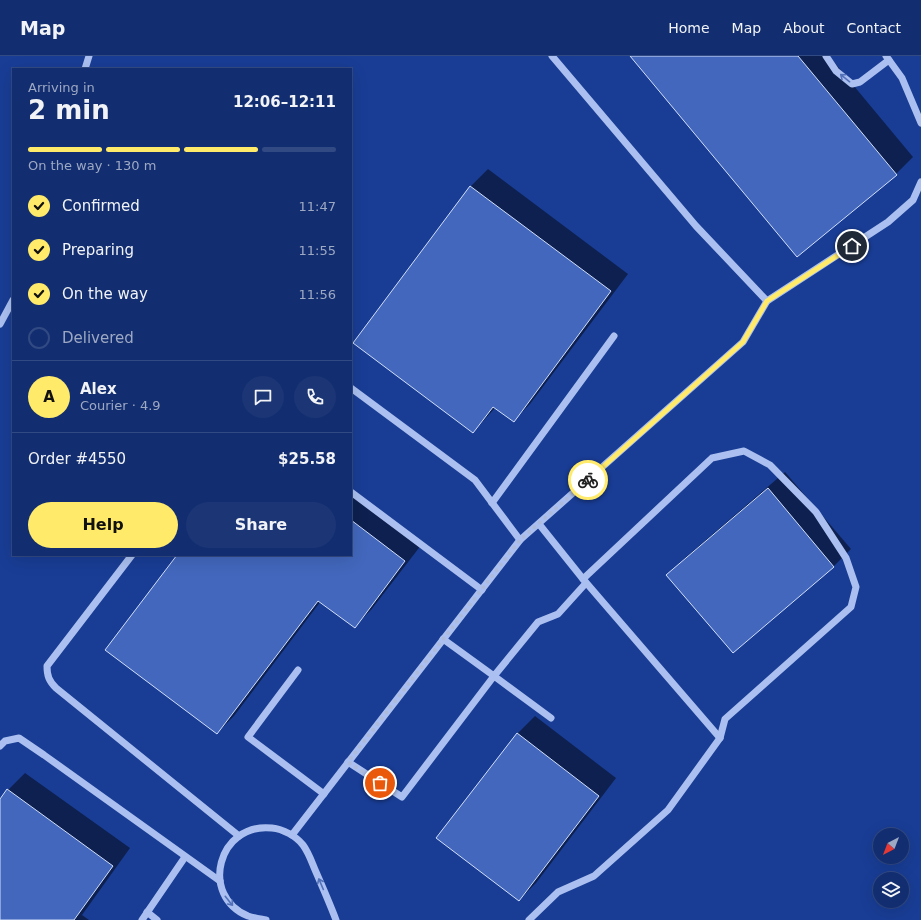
<!DOCTYPE html>
<html lang="en">
<head>
<meta charset="utf-8">
<style>
  :root { --surface:#132e70; --page:#1c3675; --text:#f1f3f6; --muted:#9da8c3; --line:#324a83; --accent:#ffea6a }
  body { margin:0; font-family:"DejaVu Sans",sans-serif; background:var(--page); color:var(--text); height:100vh; display:flex; flex-direction:column; font-size:15px; white-space:nowrap }
  * { box-sizing:border-box; margin:0 }
  p { font-size:13px; color:var(--muted) }
  .icon { flex:none; width:22px; height:22px; fill:none; stroke:currentColor; stroke-width:2; stroke-linecap:round; stroke-linejoin:round }
  .map { position:relative; flex:1; overflow:hidden }
  .sheet { position:absolute; left:12px; top:12px; width:340px; height:488px; display:flex; flex-direction:column; background:var(--surface); border-radius:0px; box-shadow:0 4px 16px #0002,0 0 0 1px var(--line) }
  .sheet>* { flex:none }
  .needle { width:26px; rotate:222deg }
  .fabs { position:absolute; left:873px; top:772px; display:grid; gap:8px }
  .fabs a { display:grid; place-items:center; width:36px; height:36px; border-radius:50%; background:var(--surface); box-shadow:0 4px 16px #0002,0 0 0 1px var(--line); font-size:20px }
  .pin { position:absolute; display:grid; place-items:center; width:34px; height:34px; color:#fff; margin:-17px; border:2px solid #fff; border-radius:50%; box-shadow:0 1px 4px #0007 }
  .courier { position:absolute; display:grid; place-items:center; width:40px; height:40px; margin:-20px; border:3px solid #ffea6a; border-radius:50%; background:#fff; color:#222; box-shadow:0 1px 5px #0007 }
  .head em { font-style:normal; font-weight:700 }
  .head div { display:flex; flex-direction:column-reverse }
  .head { display:flex; align-items:center; justify-content:space-between; height:68px; padding:0 16px }
  h1 { font-size:26px; font-weight:700; line-height:30px }
  .bar { display:grid; grid-template-columns:repeat(4,1fr); gap:6px 4px; align-content:center; height:48px; padding:0 16px }
  .bar i { height:5px; border-radius:3px; background:var(--line) }
  .bar .selected { background:var(--accent) }
  .bar p { grid-column:span 4 }
  .line { display:flex; align-items:center; gap:10px; padding:0 16px; border-top:1px solid var(--line) }
  .line div { flex:1 }
  .round { display:grid; place-items:center; flex:none; width:42px; height:42px; border-radius:21px; background:var(--page) }
  ol { padding:0 16px; list-style:none }
  li { display:flex; align-items:center; gap:12px; height:44px }
  li p { margin-inline-start:auto }
  li .icon { padding:4px; border-radius:50%; background:var(--accent); color:#111; stroke-width:4 }
  li:last-child { color:var(--muted) }
  li i { width:22px; height:22px; border:2px solid var(--line); border-radius:50% }
  .action { display:flex; gap:8px; margin-top:auto; padding:8px 16px }
  .action a { flex:1; height:46px; border-radius:24px; background:var(--accent); color:#111; font-size:16px; font-weight:700; line-height:46px; text-align:center }
  .action a+a { background:var(--page); color:var(--text) }
  header { display:flex; align-items:center; gap:24px; box-sizing:border-box; height:56px; padding:0 20px; background:var(--surface); border-bottom:1px solid var(--line) }
  header strong { font-size:19px }
  nav { display:flex; gap:22px; margin-inline-start:auto; font-size:14px }
  .map>svg:first-child { display:block }
</style>
</head>
<body>
<header>
<strong>Map</strong>
<nav><a>Home</a><a>Map</a><a>About</a><a>Contact</a></nav>
</header>
<div class="map">
<svg width="921" height="864" viewBox="0 0 921 864">
  <rect width="100%" height="100%" fill="#193d95"/>
  <g fill="#0007">
    <polygon points="632,0 829,0 913,101 896,118"/>
    <polygon points="488,113 628,218 530,348 513,365 496,351 473,376 354,287 471,130"/>
    <polygon points="785,416 851,493 834,510 733,596 668,519 685,502"/>
    <polygon points="351,434 422,488 371,554 354,571 321,545 234,660 217,677 178,499 351,499"/>
    <polygon points="535,660 616,722 536,827 519,844 438,782 518,677"/>
    <polygon points="25,717 130,792 82,859 89,864 0,864 0,745 8,734"/>
  </g>
  <g fill="#4267bc" stroke="#d2dffb">
    <polygon points="630,0 798,0 897,119 797,201"/>
    <polygon points="470,130 611,235 514,366 493,351 473,377 353,287"/>
    <polygon points="768,432 834,511 733,597 666,519"/>
    <polygon points="351,464 405,505 355,572 318,545 217,678 105,594 177,499 351,499"/>
    <polygon points="517,677 599,740 519,845 436,782"/>
    <polygon points="7,733 113,810 74,864 0,864 0,743"/>
  </g>
  <g fill="none" stroke-linecap="round" stroke-linejoin="round">
    <g stroke="#abc0f0" stroke-width="7">
      <polyline points="552,0 696,170 767,245"/>
      <polyline points="826,0 836,15 852,28 860,26 889,4"/>
      <polyline points="886,0 902,22 921,67"/>
      <polyline points="85,13 89,0"/>
      <polyline points="0,268 13,244"/>
      <polyline points="351,332 475,424 520,484"/>
      <polyline points="351,436 482,534"/>
      <polyline points="492,447 614,280"/>
      <path d="M132 499 47 610C47 620 49 625 56 632L239 780"/>
      <polyline points="583,523 720,682"/>
      <polyline points="443,583 494,620 538,566 558,558 586,527"/>
      <polyline points="298,614 248,681 324,738"/>
      <polyline points="0,690 5,685 19,682 44,699 220,825"/>
      <polyline points="348,706 402,741 494,620 551,662"/>
      <polyline points="292,779 520,484 743,286 767,245 888,166 913,144 921,126"/>
      <polyline points="147,856 157,864"/>
      <polyline points="142,864 185,801"/>
      <path d="M266 864C261 863 254 862 248 860 199 840 218 766 272 772 283 773 296 780 303 789 309 797 312 807 316 816 323 832 330 848 336 864"/>
      <polyline points="529,864 558,836 594,820 668,754 720,682 725,663 851,551 856,531 846,502 816,456 770,409 744,395 712,402 583,523 539,468"/>
    </g>
  </g>
  <defs><path id="oneway-shaft" d="M-6 0H5M1.5-3L5.5 0L1.5 3" fill="none" stroke-width="1.6" stroke-linecap="round" stroke-linejoin="round"/></defs>
  <g stroke="#5371b9">
    <use href="#oneway-shaft" transform="translate(845 22) rotate(-141)"/>
    <use href="#oneway-shaft" transform="translate(321 828) rotate(-113)"/>
    <use href="#oneway-shaft" transform="translate(229 845) rotate(51)"/>
  </g>
  <g fill="none" stroke-linecap="round" stroke-linejoin="round">
    <polyline stroke="#aebbda" stroke-width="4" stroke-dasharray="0 7.2" points="380,727 348,706 520,484 588,424"/>
    <polyline stroke="#ffea6a" stroke-width="5" points="588,424 743,286 767,245 852,190"/>
  </g>
</svg>
<div class="fabs">
<a><svg class="needle" viewBox="-14 -14 28 28"><path d="M0-13l5 13h-10z" fill="#e53935"/><path d="M0 13l5-13h-10z" fill="#9da8c3"/></svg></a>
<a><svg class="icon" aria-label="layers" viewBox="0 0 24 24"><path d="M12 4l9 5-9 5-9-5zM3 14l9 5 9-5"/></svg></a>
</div>
<div class="pin" style="left:380px;top:727px;background:#ea580c"><svg class="icon" aria-label="bag" viewBox="0 0 24 24"><path d="M5 8h14l-1 12H6zM9 8a3 3 0 0 1 6 0"/></svg></div>
<div class="pin" style="left:852px;top:190px;background:#1f2937"><svg class="icon" aria-label="home" viewBox="0 0 24 24"><path d="M3 11l9-7 9 7M6 9v11h12V9"/></svg></div>
<div class="courier" style="left:588px;top:424px"><svg class="icon" aria-label="bike" viewBox="0 0 24 24"><circle cx="6" cy="16" r="4"/><circle cx="18" cy="16" r="4"/><path d="M6 16l4-8h5l3 8M10 8l3 8H6M13 5h3"/></svg></div>
<section class="sheet">
<div class="head"><div><h1>2 min</h1><p>Arriving in</p></div><em>12:06–12:11</em></div>
<div class="bar"><i class="selected"></i><i class="selected"></i><i class="selected"></i><i></i><p>On the way · 130 m</p></div>
<ol>
<li><svg class="icon" aria-label="check" viewBox="0 0 24 24"><path d="M5 12l5 5 9-10"/></svg>Confirmed<p>11:47</p></li>
<li><svg class="icon" aria-label="check" viewBox="0 0 24 24"><path d="M5 12l5 5 9-10"/></svg>Preparing<p>11:55</p></li>
<li><svg class="icon" aria-label="check" viewBox="0 0 24 24"><path d="M5 12l5 5 9-10"/></svg>On the way<p>11:56</p></li>
<li><i></i>Delivered</li>
</ol>
<div class="line" style="height:72px"><b class="round" style="background:var(--accent);color:#111">A</b><div><b>Alex</b><p>Courier · 4.9</p></div><a class="round"><svg class="icon" aria-label="chat" viewBox="0 0 24 24"><path d="M4 5h16v11H9l-5 4z"/></svg></a><a class="round"><svg class="icon" aria-label="phone" viewBox="0 0 24 24"><path d="M5 4h4l2 5-3 2q2 4 5 5l2-3 5 2v4C11 20 4 13 5 4z"/></svg></a></div>
<div class="line" style="height:52px"><div>Order #4550</div><b>$25.58</b></div>
<div class="action"><a>Help</a><a>Share</a></div>
</section>
</div>
</body>
</html>
